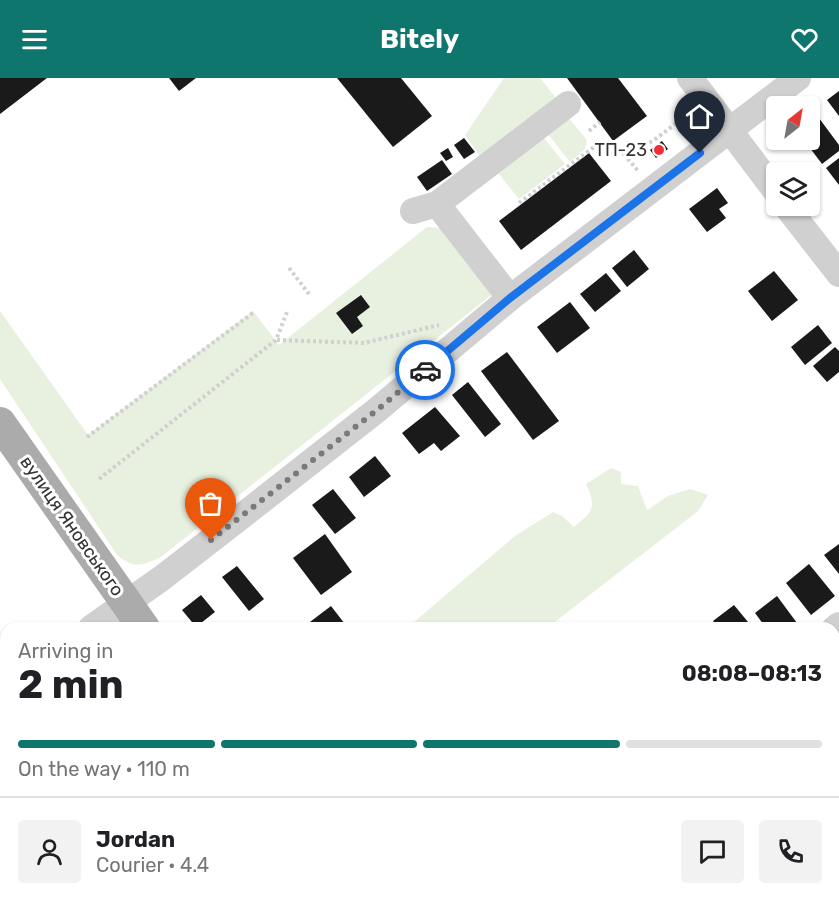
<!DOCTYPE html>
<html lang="en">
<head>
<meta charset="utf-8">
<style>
  :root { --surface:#fff; --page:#f2f2f2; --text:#202124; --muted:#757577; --line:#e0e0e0; --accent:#0f766e }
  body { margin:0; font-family:Rubik,sans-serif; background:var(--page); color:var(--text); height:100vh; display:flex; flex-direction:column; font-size:22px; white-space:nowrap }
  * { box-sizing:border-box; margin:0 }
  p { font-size:20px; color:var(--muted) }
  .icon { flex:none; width:33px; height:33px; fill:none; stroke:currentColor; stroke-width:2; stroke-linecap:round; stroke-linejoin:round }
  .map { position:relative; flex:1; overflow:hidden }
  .drawer { position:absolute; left:0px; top:544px; width:840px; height:296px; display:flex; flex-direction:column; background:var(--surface); border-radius:18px 18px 0 0; box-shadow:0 2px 4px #0004 }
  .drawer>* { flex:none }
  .needle { width:39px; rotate:31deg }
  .buttons { position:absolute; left:766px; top:18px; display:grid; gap:12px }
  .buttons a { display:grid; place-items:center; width:54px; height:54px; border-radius:6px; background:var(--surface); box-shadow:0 2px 4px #0004; font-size:30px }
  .pin { position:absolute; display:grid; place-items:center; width:51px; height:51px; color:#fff; margin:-62px -26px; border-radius:50% 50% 50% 0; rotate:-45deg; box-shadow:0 0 6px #0007 }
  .pin .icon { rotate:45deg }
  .courier { position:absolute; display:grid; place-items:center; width:60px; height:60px; margin:-30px; border:4px solid #1a73e8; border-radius:50%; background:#fff; color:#222; box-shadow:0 2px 8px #0007 }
  .summary em { font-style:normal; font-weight:700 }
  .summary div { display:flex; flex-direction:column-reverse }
  .summary { display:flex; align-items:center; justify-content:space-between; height:102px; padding:0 18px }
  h1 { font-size:39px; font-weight:700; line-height:45px }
  .bar { display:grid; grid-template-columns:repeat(4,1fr); gap:9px 6px; align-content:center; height:72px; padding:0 18px }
  .bar i { height:8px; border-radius:4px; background:var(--line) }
  .bar .selected { background:var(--accent) }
  .bar p { grid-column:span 4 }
  .line { display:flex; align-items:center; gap:15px; padding:0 18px; border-top:2px solid var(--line) }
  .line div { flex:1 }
  .round { display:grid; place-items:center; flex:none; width:63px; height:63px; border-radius:6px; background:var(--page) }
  header { display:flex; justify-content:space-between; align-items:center; height:78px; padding:0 18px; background:var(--accent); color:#fff; font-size:27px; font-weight:700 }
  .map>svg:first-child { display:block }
</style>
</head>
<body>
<header><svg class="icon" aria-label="menu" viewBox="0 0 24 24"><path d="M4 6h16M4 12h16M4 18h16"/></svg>Bitely<svg class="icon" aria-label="heart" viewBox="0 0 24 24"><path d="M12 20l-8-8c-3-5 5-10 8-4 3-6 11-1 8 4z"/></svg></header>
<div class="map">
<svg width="839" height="839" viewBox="0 0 839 839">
  <rect width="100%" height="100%" fill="#fff"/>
  <g fill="#e8f0e0">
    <polygon points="504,0 540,0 556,20 484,84 465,57"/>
    <polygon points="567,38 587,62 585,71 570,84 544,51"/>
    <polygon points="540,55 565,86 519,121 495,91"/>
    <path d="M427 149 444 150 495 214 161 479C141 488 135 491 117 477L0 301V233L88 357 253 233 279 267Z"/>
    <path d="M611 390 621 394V406L638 408 647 432 668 418 690 411 708 417 698 433 547 550H407L515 458 553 434 562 438 574 449C593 433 597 430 586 406Z"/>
  </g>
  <g fill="#1a1a1a">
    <polygon points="0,0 47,0 0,36"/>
    <polygon points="169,0 196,0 179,13"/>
    <polygon points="337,0 401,0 432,38 393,69"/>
    <polygon points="567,0 618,0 647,38 613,63"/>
    <polygon points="839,13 839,38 827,22"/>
    <polygon points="813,32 839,67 839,73 822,86 804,62 810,62 810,34"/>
    <polygon points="464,60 475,74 464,81 454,67"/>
    <polygon points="662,63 668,71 656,80 650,72"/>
    <polygon points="448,70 453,79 446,83 440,75"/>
    <polygon points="589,75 611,103 521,172 499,143"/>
    <polygon points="839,80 839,107 826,90"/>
    <polygon points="442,82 452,96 427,113 417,99"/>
    <polygon points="717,110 728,125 719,131 726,140 707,154 689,131"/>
    <polygon points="634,172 649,191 627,209 612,190"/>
    <polygon points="774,193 798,222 772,243 748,213"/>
    <polygon points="606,195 621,213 595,234 580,216"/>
    <polygon points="361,217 370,229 357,239 363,248 352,256 336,235"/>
    <polygon points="570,224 590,250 557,275 537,249"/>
    <polygon points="818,247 832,265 805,287 791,269"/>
    <polygon points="835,269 839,273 839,294 827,304 813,288"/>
    <polygon points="507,274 559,343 533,362 481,293"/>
    <polygon points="468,304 501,346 485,359 452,317"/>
    <polygon points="435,329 460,358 441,373 434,365 419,376 402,355"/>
    <polygon points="375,378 391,398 364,419 349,399"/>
    <polygon points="333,411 356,440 335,456 312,427"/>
    <polygon points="325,456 352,494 321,517 293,480"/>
    <polygon points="839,466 839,496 824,477"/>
    <polygon points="809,486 835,518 811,537 786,505"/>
    <polygon points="237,488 264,521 249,533 222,499"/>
    <polygon points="201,517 215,534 196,549 182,532"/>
    <polygon points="777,518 797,545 790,550 766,550 755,535"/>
    <polygon points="734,527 753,550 719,550 713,543"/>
    <polygon points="331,528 348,550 302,550"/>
    <polygon points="839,593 839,644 837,646 834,641 834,597"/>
    <polygon points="6,662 6,707 0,712 0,667"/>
    <polygon points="0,759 6,767 6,779 0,784"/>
    <polygon points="275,834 311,834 305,839 279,839"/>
    <polygon points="398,834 422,834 416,839 402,839"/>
    <polygon points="540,834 560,834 564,839 534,839"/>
    <polygon points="576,834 613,834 617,839 579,839"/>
  </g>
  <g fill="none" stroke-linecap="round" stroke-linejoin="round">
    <g stroke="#d0d0d0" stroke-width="4" stroke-dasharray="3 3" stroke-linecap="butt">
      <polyline points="589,53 600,44"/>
      <polyline points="624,76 639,94"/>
      <path d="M519 125 598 66C601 68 606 73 609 75 633 84 668 51 685 38H692"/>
      <polyline points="289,190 309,216"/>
      <polyline points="277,262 364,265 439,247"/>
      <polyline points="87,359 254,234"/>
      <polyline points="99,401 276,262 287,234"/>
    </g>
    <g stroke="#d0d0d0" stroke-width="26">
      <polyline points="690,0 777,115"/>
      <polyline points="437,126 510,220"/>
      <polyline points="786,128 839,196"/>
      <polyline points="413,133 437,126 568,26"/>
      <polyline points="91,550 162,500 242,438 377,332 510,220 798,0"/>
      <polyline points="834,551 839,547"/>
      <polyline points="0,620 6,616"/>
      <polyline points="466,839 473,834"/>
    </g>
    <g stroke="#ababab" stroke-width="32">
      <polyline points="0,345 144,550"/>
      <polyline points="359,834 362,839"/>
    </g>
  </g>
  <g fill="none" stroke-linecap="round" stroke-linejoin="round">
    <polyline stroke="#7a7a7a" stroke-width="6" stroke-dasharray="0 10.8" points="211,462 377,332 425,292"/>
    <polyline stroke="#1a73e8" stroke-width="8" points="425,292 510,220 700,75"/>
  </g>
  <circle fill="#f52a34" stroke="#fff" stroke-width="2" cx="659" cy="72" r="6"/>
  <g text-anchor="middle" stroke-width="6" stroke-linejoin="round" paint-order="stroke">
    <g font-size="18" fill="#333" stroke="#fff" text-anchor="end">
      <text x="647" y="78">ТП-23</text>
    </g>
    <g font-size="18" fill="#333" stroke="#fff">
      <text transform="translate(72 448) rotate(55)" y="6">вулиця Яновського</text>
    </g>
  </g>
</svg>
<div class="buttons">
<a><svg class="needle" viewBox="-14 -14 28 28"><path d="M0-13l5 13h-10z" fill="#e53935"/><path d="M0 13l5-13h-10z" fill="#757577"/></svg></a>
<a><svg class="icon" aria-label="layers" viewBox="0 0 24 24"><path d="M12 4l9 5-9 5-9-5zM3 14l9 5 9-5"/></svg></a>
</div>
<div class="pin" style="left:211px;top:462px;background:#ea580c"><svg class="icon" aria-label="bag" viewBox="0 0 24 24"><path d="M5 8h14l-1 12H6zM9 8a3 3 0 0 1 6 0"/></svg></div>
<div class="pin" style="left:700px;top:75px;background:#1f2937"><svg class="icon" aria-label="home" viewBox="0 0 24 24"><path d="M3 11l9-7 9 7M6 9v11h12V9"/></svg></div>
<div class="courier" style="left:425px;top:292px"><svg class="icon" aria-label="car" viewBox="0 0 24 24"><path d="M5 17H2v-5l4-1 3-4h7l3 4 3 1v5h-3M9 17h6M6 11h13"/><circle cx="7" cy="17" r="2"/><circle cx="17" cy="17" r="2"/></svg></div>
<section class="drawer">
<div class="summary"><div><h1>2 min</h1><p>Arriving in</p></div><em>08:08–08:13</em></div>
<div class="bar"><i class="selected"></i><i class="selected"></i><i class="selected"></i><i></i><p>On the way · 110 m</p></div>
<div class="line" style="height:108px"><a class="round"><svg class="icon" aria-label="person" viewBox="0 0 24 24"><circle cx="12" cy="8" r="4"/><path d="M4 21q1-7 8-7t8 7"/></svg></a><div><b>Jordan</b><p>Courier · 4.4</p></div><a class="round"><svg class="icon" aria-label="chat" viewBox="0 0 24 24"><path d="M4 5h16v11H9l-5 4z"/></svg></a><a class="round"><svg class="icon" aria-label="phone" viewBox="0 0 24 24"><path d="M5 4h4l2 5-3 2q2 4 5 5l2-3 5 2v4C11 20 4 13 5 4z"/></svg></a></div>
</section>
</div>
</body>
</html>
